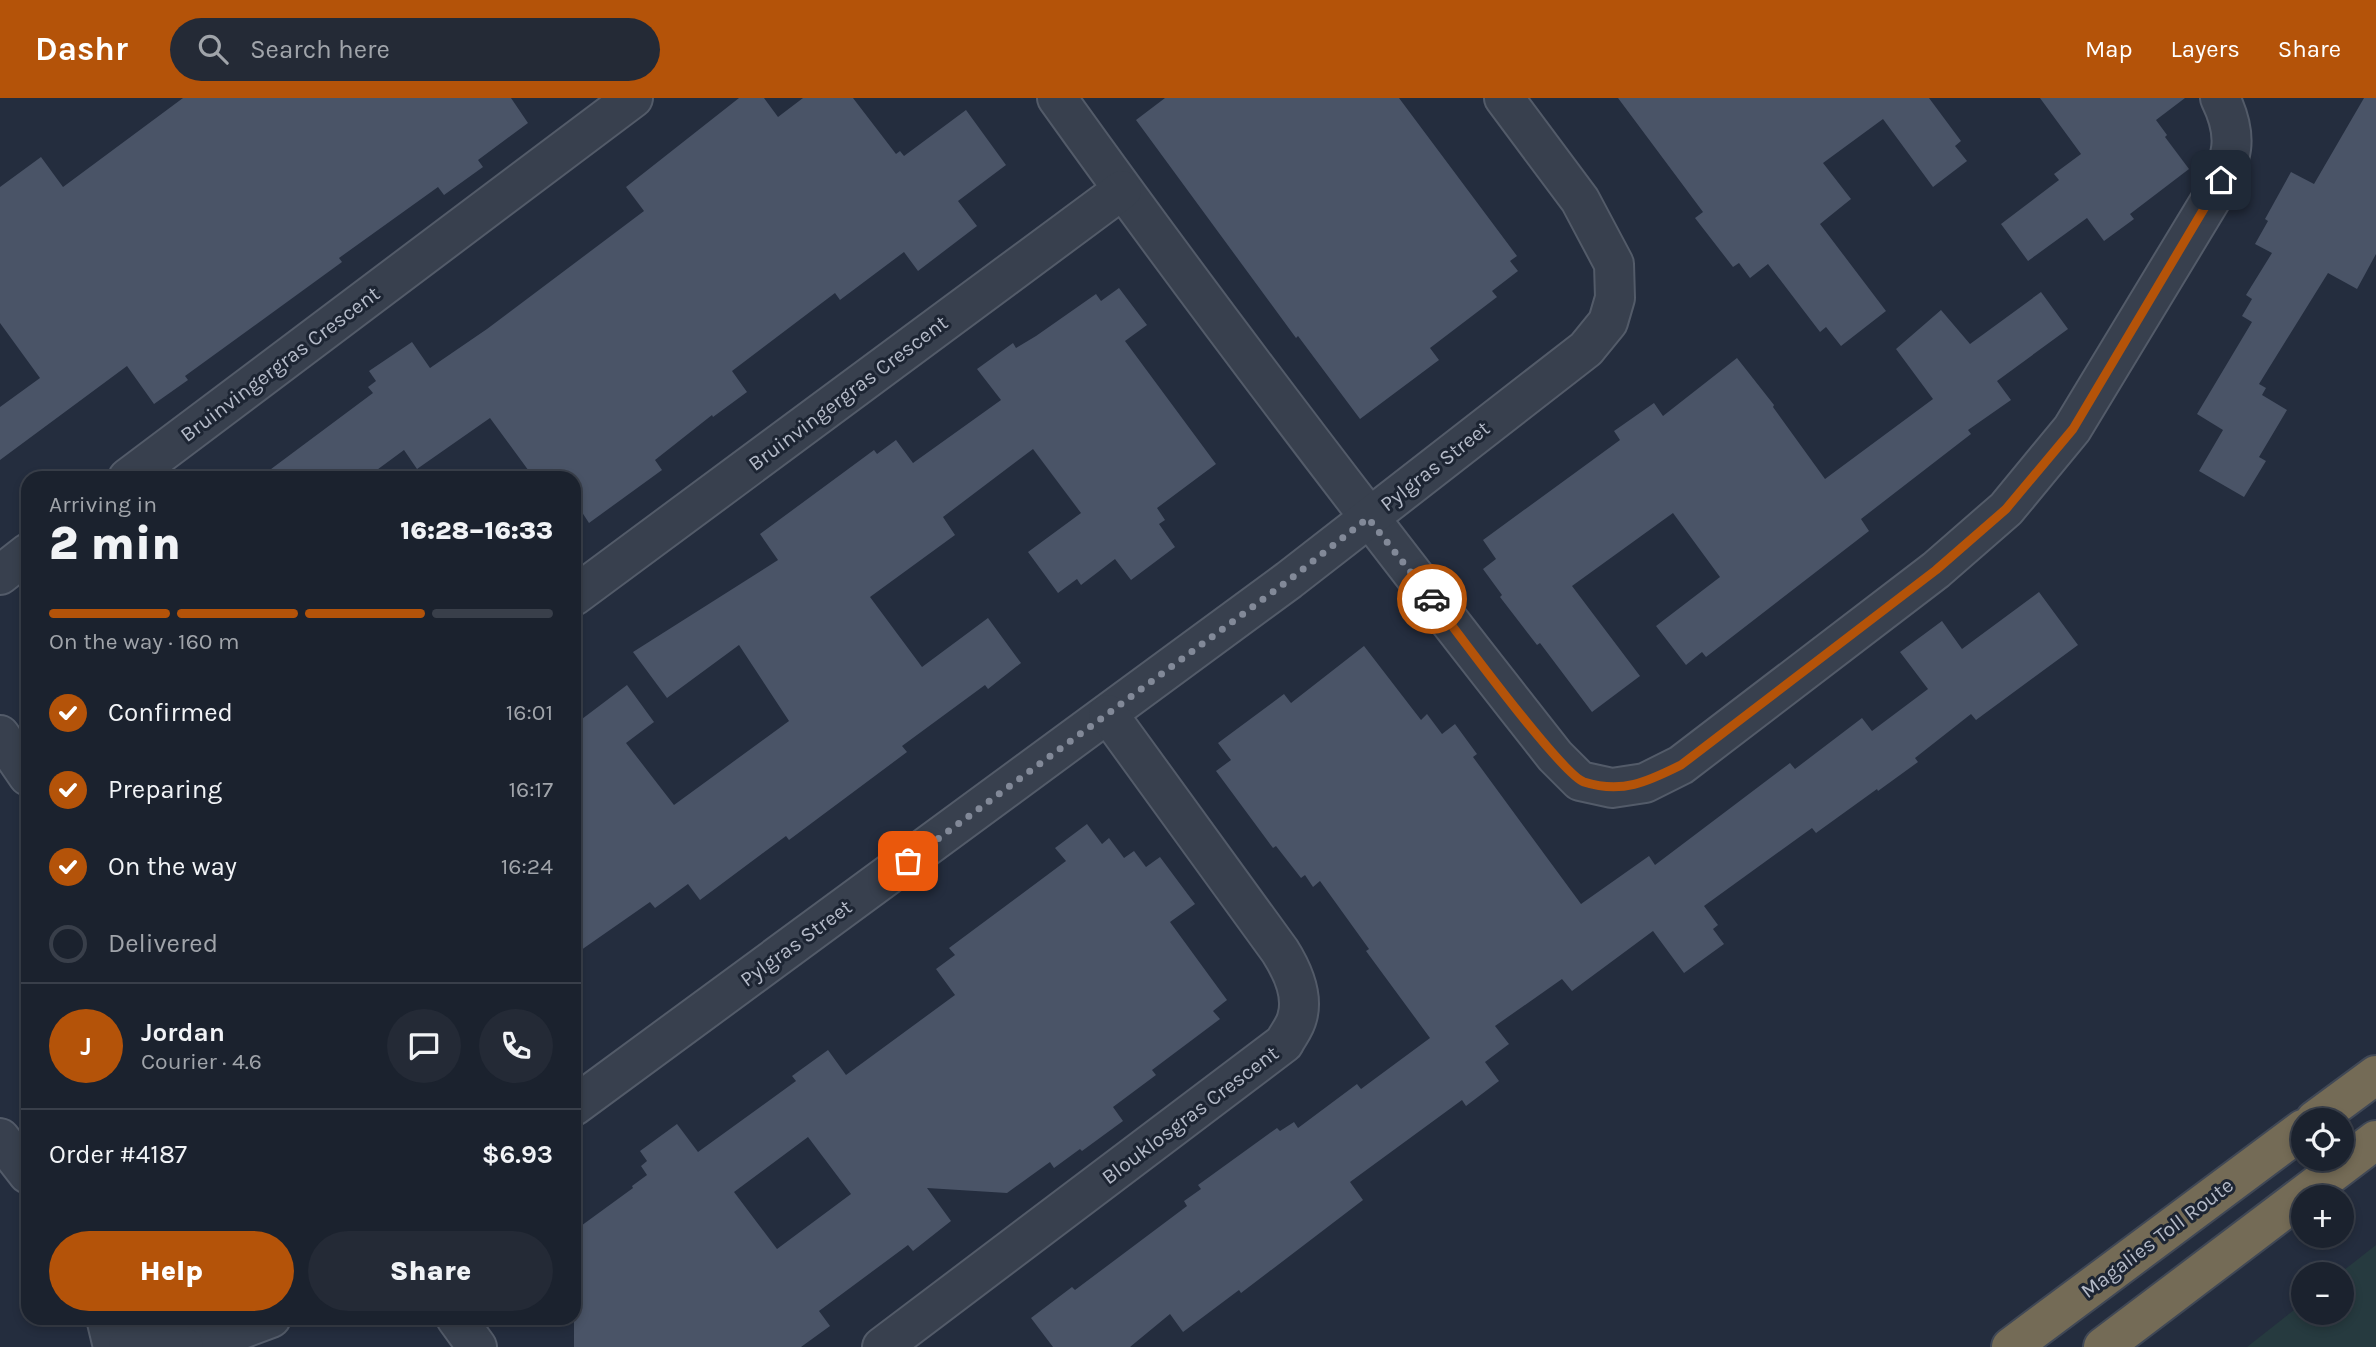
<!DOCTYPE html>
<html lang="en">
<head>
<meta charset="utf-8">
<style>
  :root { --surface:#1b222e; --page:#242a36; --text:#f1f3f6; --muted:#a0a4aa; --line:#393f4a; --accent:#b45309 }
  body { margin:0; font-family:Karla,sans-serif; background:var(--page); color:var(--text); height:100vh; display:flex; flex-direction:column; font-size:26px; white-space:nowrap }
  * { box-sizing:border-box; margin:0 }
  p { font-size:23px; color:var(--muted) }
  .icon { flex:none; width:38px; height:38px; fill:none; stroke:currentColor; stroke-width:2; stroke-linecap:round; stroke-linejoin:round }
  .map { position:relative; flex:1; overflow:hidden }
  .side { position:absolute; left:21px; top:373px; width:560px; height:854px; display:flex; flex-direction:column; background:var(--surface); border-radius:21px; box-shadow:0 4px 10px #0003,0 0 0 2px var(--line) }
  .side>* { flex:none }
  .controls { position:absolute; left:2291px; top:1010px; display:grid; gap:14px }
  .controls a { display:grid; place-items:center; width:63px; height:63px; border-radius:50%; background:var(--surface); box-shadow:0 4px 10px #0003,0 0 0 2px var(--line); font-size:35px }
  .pin { position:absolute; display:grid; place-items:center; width:60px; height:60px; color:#fff; margin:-30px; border-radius:14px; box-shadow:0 4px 10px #0006 }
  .courier { position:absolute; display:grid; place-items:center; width:70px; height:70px; margin:-35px; border:5px solid #b45309; border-radius:50%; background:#fff; color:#222; box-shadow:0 2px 9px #0007 }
  .headline em { font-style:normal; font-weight:800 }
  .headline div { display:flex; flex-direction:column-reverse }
  .headline { display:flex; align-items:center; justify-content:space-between; height:119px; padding:0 28px }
  h1 { font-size:46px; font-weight:800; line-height:52px }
  .bar { display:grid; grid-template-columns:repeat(4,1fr); gap:10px 7px; align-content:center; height:84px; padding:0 28px }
  .bar i { height:9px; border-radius:5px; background:var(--line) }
  .bar .on { background:var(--accent) }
  .bar p { grid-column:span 4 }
  .line { display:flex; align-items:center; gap:18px; padding:0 28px; border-top:2px solid var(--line) }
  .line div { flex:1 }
  .round { display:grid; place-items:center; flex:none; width:74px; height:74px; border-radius:37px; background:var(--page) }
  ol { padding:0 28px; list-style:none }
  li { display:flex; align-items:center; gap:21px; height:77px }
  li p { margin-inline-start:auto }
  li .icon { padding:7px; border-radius:50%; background:var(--accent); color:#fff; stroke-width:4 }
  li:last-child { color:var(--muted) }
  li i { width:38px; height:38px; border:4px solid var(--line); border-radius:50% }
  .primary-button { display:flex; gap:14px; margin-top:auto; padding:14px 28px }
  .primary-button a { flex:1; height:80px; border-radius:42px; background:var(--accent); color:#fff; font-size:28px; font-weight:800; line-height:80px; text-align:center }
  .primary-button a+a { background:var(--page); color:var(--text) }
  header { display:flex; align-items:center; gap:42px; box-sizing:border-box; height:98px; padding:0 35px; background:var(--accent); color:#fff }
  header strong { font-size:33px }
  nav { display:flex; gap:38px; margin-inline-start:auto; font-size:24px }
  .search { width:490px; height:63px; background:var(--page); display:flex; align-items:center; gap:18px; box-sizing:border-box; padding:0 24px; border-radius:38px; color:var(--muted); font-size:26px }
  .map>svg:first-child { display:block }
</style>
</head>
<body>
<header>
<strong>Dashr</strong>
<div class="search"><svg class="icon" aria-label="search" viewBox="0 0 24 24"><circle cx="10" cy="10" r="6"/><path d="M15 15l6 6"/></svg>Search here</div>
<nav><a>Map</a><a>Layers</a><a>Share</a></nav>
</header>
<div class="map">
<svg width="2376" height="1249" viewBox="0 0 2376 1249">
  <rect width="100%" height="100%" fill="#242d3e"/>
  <polygon fill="#263a3f" points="2376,1147 2376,1249 2247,1249 2303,1205 2303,1214 2342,1214 2342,1176 2339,1176"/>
  <g fill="#4a5467" fill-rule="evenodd">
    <polygon points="183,0 511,0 528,25 478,62 483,69 444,97 438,89 339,160 342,164 185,278 188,282 154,306 127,268 0,362 0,309 40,280 0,225 0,89 41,59 63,89"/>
    <polygon points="739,0 764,0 778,19 803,0 853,0 896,56 900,53 904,58 966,12 1006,67 958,103 977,128 918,173 904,154 840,202 835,195 732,273 747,294 713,319 712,317 655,362 662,372 589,425 574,402 574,380 534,380 490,320 417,371 404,352 366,380 259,380 373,295 368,289 376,283 369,273 412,244 430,270 487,231 644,113 626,89"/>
    <polygon points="1165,0 1399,0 1517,158 1510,163 1518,173 1492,193 1497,199 1430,250 1439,262 1360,321 1298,238 1296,240 1136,22"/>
    <polygon points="1618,0 1929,0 1961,43 1955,48 1967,63 1933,89 1883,21 1823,65 1851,101 1820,126 1886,213 1841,248 1826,229 1820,234 1768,166 1750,180 1739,165 1733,169 1695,120 1703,114"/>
    <polygon points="2040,0 2185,0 2156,22 2167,37 2165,39 2189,71 2130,116 2134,121 2104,143 2087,120 2028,163 2001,126 2059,82 2054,76 2081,56"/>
    <polygon points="2364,0 2376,0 2376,156 2357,191 2328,175 2259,286 2266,290 2262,297 2287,312 2259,359 2266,363 2244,399 2199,373 2223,332 2197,316 2252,224 2242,218 2252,201 2246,197 2272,155 2255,146 2268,123 2265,121 2291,74 2314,86"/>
    <polygon points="1119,190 1147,227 1125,243 1216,366 1157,410 1165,422 1159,426 1175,449 1131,482 1115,461 1081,487 1077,481 1058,495 1028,454 1081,415 1033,351 943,419 955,437 870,499 922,569 988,520 1021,565 988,591 985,587 902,648 907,654 789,742 786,738 700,802 688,786 655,810 650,804 574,857 574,627 627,587 654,624 626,645 674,707 789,623 739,547 667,600 633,554 778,462 760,436 874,352 877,356 896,342 913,365 1001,302 977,271 1013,245 1016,250 1036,238 1096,196 1101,203"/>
    <polygon points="2041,194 2068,231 1997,283 2011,302 1968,332 1971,336 1861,421 1869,433 1706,559 1702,554 1686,567 1656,528 1720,479 1673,415 1572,488 1640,578 1592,614 1540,545 1537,547 1500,499 1502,497 1483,471 1496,461 1483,442 1620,342 1614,333 1654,305 1663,318 1737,260 1774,307 1773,309 1825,381 1933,301 1896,251 1941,212 1970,246"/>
    <polygon points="2039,494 2078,547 1976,622 1971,616 1915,660 1918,664 1878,693 1877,691 1816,735 1812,730 1704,808 1718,827 1713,831 1724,846 1684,875 1653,833 1572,893 1562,881 1495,928 1509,946 1485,964 1499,983 1466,1008 1462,1002 1350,1084 1363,1102 1241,1195 1239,1192 1183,1234 1170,1216 1130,1249 1053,1249 1031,1220 1072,1189 1075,1192 1187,1108 1184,1103 1201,1091 1198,1087 1277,1030 1280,1033 1294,1024 1298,1030 1357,986 1361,991 1430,940 1366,853 1369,851 1320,783 1313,789 1305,777 1301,780 1276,748 1273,750 1216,673 1231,662 1218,645 1284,596 1291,605 1364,548 1421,622 1427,616 1442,636 1455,626 1477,656 1473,659 1581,806 1649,758 1655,767 1790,665 1795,671 1862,620 1872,633 1928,591 1900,554 1942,523 1962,551"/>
    <path d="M1087 726 1102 746 1109 740 1124 760 1134 753 1146 769 1160 759 1195 806 1170 824 1227 902 1213 913 1220 921 1152 972 1156 977 1113 1009 1123 1023 1082 1053 1080 1051 1054 1070 1050 1064 1007 1095 927 1090 951 1123 913 1153 908 1147 819 1213 830 1228 801 1249H574V1133L633 1090 632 1088 647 1077 641 1068 647 1063 640 1053 677 1026 698 1054 796 983 792 978 828 952 846 977 955 897 936 871 955 857 949 850 1066 763 1055 750ZM808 1039 851 1096 777 1151 734 1094Z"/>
  </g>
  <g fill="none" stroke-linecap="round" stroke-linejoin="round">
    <defs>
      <g id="minor">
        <path d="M1057 0C1217 224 1385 442 1555 658L1580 683 1612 690 1645 685 1681 667 1936 472 2006 411 2072 331 2213 98C2232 60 2240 41 2220 0"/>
        <polyline points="128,380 633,0"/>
        <polyline points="0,477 28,455"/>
        <polyline points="574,498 1122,92"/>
        <polyline points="0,637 28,678"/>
        <polyline points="574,1008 1289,482 1586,251 1608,224 1615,200 1614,166 1580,102 1504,0"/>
        <polyline points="0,1040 28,1076"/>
        <polyline points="106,1220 113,1249"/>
        <polyline points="456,1220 477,1249"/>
        <polyline points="176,1243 218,1240 271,1220"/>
        <path d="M128 1249C145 1235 167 1237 184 1249"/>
        <path d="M882 1249 1284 945C1288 937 1295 929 1297 920 1304 897 1292 872 1280 853L1108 616"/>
      </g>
      <g id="motorway">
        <polyline points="2315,1022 2376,977"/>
        <polyline points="2011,1249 2303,1031"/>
        <polyline points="2103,1249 2376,1042"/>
      </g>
    </defs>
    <use href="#minor" stroke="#535b69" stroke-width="42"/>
    <use href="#motorway" stroke="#404856" stroke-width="42"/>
    <use href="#minor" stroke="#38404e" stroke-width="38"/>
    <use href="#motorway" stroke="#746b56" stroke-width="38"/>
  </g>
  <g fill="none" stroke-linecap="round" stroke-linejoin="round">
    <polyline stroke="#828998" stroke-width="7" stroke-dasharray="0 12.6" points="908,763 1289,482 1368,420 1432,501"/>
    <path stroke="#b45309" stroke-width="9" d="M1432 501C1454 530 1561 676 1584 684 1622 696 1647 684 1681 667L1936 472 2006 411 2073 331 2221 82"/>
  </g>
  <g text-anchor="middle" stroke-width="6" stroke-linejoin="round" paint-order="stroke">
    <g font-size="21" fill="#b5bbc9" stroke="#1d2533">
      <text transform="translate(280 266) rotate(-37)" y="7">Bruinvingergras Crescent</text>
      <text transform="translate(848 295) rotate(-37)" y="7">Bruinvingergras Crescent</text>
      <text transform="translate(1435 368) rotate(-38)" y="7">Pylgras Street</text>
      <text transform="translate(796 845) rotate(-36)" y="7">Pylgras Street</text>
      <text transform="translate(1190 1017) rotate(-37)" y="7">Blouklosgras Crescent</text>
      <text transform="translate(2157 1140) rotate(-37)" y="7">Magalies Toll Route</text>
    </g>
  </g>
</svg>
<div class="controls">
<a><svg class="icon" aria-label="locate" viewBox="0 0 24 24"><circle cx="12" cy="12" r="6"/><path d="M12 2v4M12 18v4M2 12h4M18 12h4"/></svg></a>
<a>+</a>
<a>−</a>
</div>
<div class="pin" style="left:908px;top:763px;background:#ea580c"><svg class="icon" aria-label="bag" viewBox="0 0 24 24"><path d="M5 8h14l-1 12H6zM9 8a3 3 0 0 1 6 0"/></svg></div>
<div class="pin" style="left:2221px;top:82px;background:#1f2937"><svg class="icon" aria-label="home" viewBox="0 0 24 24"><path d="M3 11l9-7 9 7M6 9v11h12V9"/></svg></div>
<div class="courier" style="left:1432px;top:501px"><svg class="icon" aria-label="car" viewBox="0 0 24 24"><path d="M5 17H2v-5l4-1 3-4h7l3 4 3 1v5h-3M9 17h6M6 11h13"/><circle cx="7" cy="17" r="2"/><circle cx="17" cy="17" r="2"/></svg></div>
<section class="side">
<div class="headline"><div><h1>2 min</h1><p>Arriving in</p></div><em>16:28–16:33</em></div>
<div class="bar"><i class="on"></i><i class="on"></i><i class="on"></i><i></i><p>On the way · 160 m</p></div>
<ol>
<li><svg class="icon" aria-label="check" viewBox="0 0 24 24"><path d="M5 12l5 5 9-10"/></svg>Confirmed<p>16:01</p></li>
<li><svg class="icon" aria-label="check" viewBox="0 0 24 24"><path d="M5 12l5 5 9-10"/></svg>Preparing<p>16:17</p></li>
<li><svg class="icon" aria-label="check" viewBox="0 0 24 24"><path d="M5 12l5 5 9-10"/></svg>On the way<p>16:24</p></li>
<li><i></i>Delivered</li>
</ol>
<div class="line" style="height:126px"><b class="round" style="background:var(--accent);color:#fff">J</b><div><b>Jordan</b><p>Courier · 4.6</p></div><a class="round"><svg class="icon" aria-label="chat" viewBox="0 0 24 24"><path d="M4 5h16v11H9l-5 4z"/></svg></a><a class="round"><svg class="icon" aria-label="phone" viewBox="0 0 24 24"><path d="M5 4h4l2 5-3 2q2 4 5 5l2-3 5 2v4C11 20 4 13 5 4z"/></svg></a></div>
<div class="line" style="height:91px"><div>Order #4187</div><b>$6.93</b></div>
<div class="primary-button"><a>Help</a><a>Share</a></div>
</section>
</div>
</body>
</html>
